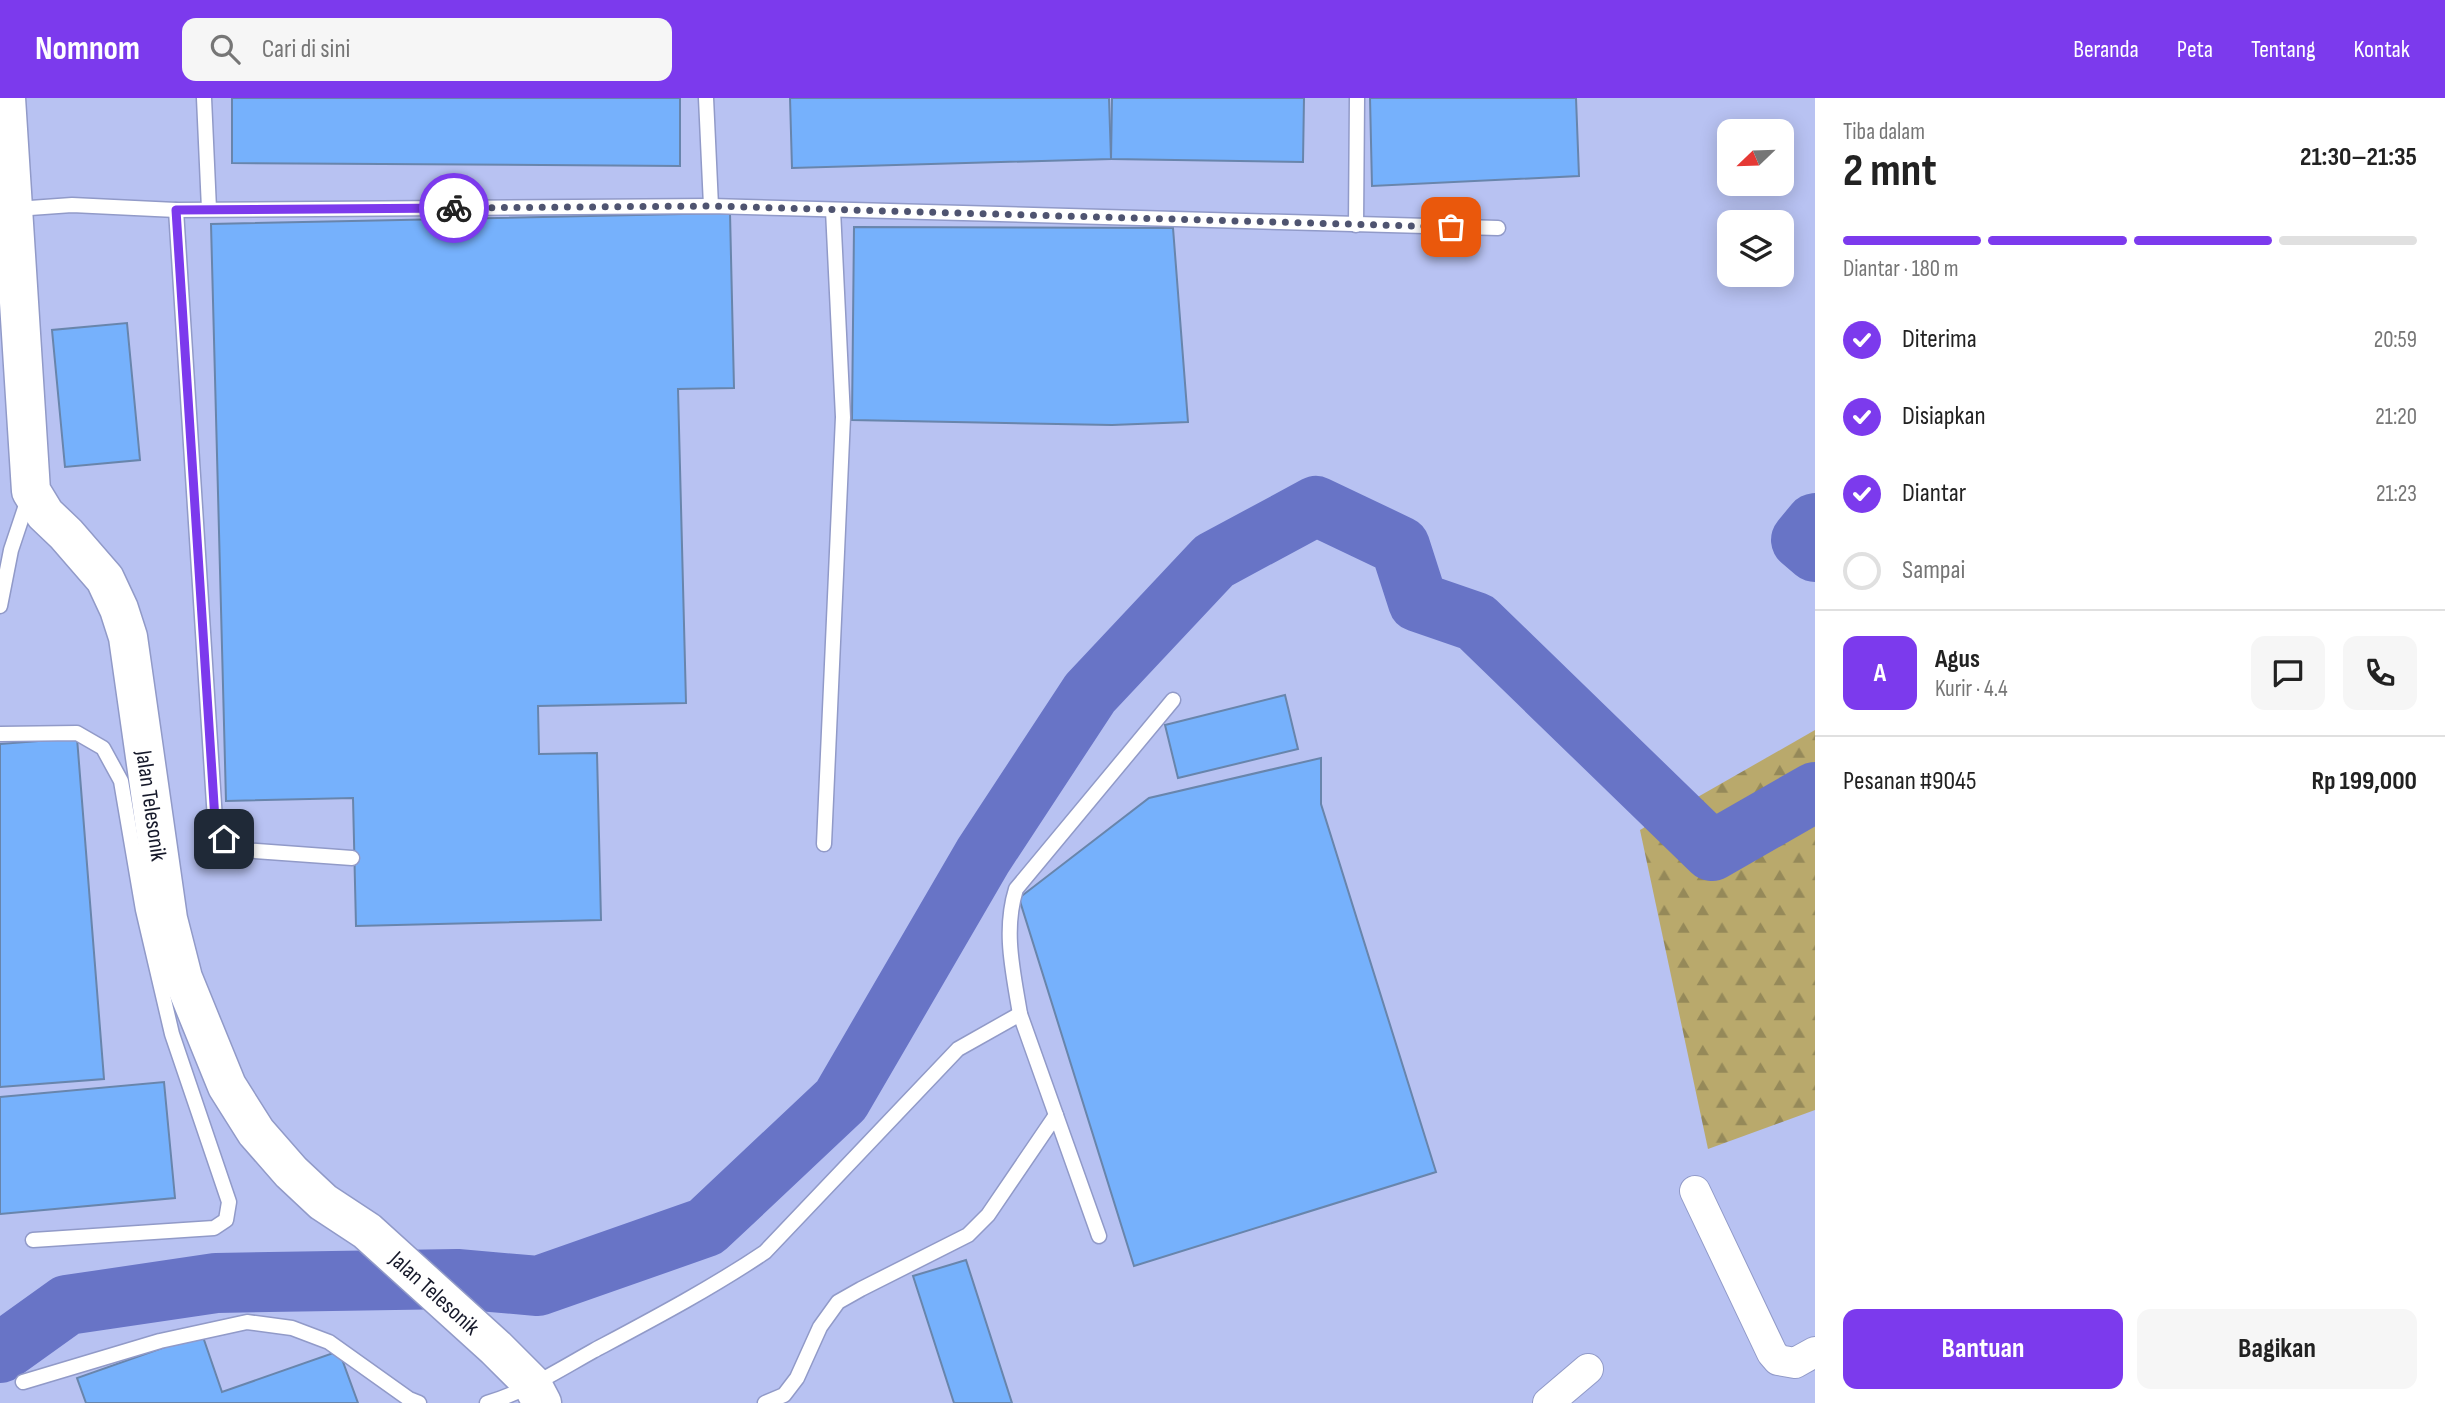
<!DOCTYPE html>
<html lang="id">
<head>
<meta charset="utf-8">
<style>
  :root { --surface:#fff; --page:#f6f6f6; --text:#222; --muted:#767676; --line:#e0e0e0; --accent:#7c3aed }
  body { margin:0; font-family:"Sofia Sans Condensed",sans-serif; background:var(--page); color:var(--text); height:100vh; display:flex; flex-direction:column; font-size:26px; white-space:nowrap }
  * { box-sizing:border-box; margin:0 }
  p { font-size:23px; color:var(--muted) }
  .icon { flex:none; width:38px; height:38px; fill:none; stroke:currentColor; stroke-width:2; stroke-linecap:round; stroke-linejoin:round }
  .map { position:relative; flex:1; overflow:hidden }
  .side { display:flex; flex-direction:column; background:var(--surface); width:630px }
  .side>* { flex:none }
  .needle { width:46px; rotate:247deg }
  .fabs { position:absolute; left:1717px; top:21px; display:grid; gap:14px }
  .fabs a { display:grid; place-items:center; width:77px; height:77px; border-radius:14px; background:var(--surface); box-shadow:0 4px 18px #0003; font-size:35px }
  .pin { position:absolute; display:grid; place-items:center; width:60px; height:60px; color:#fff; margin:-30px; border-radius:14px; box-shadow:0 4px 10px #0006 }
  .courier { position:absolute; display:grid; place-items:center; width:70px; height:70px; margin:-35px; border:5px solid #7c3aed; border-radius:50%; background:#fff; color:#222; box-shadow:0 2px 9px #0007 }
  .head em { font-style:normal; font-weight:700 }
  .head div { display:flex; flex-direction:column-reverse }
  .head { display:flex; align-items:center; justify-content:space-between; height:119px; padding:0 28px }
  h1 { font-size:46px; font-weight:700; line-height:52px }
  .bar { display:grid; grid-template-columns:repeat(4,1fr); gap:10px 7px; align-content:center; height:84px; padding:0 28px }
  .bar i { height:9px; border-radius:5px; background:var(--line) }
  .bar .current { background:var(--accent) }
  .bar p { grid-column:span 4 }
  .line { display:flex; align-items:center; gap:18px; padding:0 28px; border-top:2px solid var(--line) }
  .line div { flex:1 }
  .round { display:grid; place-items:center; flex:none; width:74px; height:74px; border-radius:14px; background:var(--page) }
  ol { padding:0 28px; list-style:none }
  li { display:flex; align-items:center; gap:21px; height:77px }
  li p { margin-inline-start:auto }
  li .icon { padding:7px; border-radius:50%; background:var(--accent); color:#fff; stroke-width:4 }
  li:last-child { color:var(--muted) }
  li i { width:38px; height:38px; border:4px solid var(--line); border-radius:50% }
  .button { display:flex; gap:14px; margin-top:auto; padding:14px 28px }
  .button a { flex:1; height:80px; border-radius:14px; background:var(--accent); color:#fff; font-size:28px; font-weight:700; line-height:80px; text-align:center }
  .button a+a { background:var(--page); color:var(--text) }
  header { display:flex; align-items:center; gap:42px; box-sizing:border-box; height:98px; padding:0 35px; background:var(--accent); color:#fff }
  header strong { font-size:33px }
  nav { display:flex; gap:38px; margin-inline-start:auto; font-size:24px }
  .search { width:490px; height:63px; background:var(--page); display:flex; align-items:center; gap:18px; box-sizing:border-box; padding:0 24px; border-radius:14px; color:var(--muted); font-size:26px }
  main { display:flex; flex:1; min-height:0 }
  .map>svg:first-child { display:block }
</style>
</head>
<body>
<header>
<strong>Nomnom</strong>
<div class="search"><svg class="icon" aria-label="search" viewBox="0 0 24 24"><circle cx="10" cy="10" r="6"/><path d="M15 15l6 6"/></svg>Cari di sini</div>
<nav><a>Beranda</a><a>Peta</a><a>Tentang</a><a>Kontak</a></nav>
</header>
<main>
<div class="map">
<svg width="1815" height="1305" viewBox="0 0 1815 1305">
  <defs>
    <pattern id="forest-firs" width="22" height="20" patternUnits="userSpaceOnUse" patternTransform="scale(1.75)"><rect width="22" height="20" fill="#b9a96c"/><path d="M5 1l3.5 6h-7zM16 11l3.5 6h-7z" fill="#958959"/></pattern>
  </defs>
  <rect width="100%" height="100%" fill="#b8c2f2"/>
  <polygon fill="url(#forest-firs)" points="1815,632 1815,1012 1708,1051 1640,732"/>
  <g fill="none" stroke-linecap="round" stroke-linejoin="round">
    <g stroke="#6874c6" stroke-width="60">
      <polyline points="1815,425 1801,442 1815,454"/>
      <polyline points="0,1255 67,1207 216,1185 457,1181 538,1188 706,1129 841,1002 983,758 1090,595 1214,463 1316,408 1400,448 1418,504 1476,524 1712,753 1815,694"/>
    </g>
  </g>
  <g fill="#76b1fc" stroke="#6885ac" stroke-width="2">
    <polygon points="232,0 680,0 680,68 232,65"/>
    <polygon points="790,0 1109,0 1111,61 792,70"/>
    <polygon points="1112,0 1304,0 1303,64 1111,61"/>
    <polygon points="1370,0 1576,0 1579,78 1372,88"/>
    <polygon points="730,115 734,290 678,291 686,605 538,608 539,656 597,655 601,822 356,828 353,700 226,703 211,126"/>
    <polygon points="854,129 1173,130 1188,324 1112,327 852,322"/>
    <polygon points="127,225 140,362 65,369 52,232"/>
    <polygon points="1285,597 1298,651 1178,680 1165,627"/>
    <polygon points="77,640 104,981 0,989 0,646"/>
    <polygon points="1321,660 1321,706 1436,1074 1134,1168 1019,800 1149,700"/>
    <polygon points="164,984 175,1100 0,1116 0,999"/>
    <polygon points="966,1162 1012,1305 954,1305 913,1178"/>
    <polygon points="202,1236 222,1294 339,1253 358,1305 86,1305 77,1280"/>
  </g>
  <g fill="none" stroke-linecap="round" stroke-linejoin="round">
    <defs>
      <g id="lane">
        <polyline points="204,0 209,111"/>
        <polyline points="706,0 711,108"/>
        <polyline points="16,111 72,107 176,112 711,108 1498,130"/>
        <polyline points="176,112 215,722 224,741 242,752 352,760"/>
        <polyline points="1356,127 1357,0"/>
        <polyline points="0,508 11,452 28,401"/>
        <polyline points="0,636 77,635 103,650 121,683 143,812 172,936 229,1104 226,1122 214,1130 33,1142"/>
        <polyline points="824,746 843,319 833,112"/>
        <path d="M1020 916C1013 873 1003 833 1016 791L1173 602"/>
        <polyline points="23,1284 160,1243 247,1224 292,1230 329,1244 409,1301 419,1305"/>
        <path d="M487 1305C525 1294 559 1272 593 1253 651 1222 710 1191 765 1154L958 951 1020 916 1099 1138"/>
        <polyline points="765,1305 784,1297 797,1280 820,1229 838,1204 861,1191 968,1137 988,1117 1056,1017"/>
      </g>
      <g id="street">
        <polyline points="1695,1093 1772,1255 1778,1262 1795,1265 1815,1254"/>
        <polyline points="1548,1305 1588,1271"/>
      </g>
      <g id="secondary">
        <path id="s1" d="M6 0 31 393 45 416 66 436 105 481 119 511 128 539 168 821 183 880 227 988 256 1034 291 1074 323 1104 367 1133 496 1250 532 1286 542 1305"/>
      </g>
    </defs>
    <use href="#lane" stroke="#919ac8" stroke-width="17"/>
    <use href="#street" stroke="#919ac8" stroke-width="32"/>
    <use href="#secondary" stroke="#919ac8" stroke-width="41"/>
    <use href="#lane" stroke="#fff" stroke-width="14"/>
    <use href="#street" stroke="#fff" stroke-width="30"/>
    <use href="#secondary" stroke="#fff" stroke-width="38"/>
  </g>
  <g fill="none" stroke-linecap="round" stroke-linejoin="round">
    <polyline stroke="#4f5470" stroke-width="7" stroke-dasharray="0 12.6" points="454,110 710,108 1451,129"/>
    <polyline stroke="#7c3aed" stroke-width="9" points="224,741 215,722 176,112 454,110"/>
  </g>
  <g text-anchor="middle" stroke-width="7" stroke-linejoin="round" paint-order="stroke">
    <g font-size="23" fill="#16192a" stroke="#dfe5fd">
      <text dy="8" stroke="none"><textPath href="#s1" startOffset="742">Jalan Telesonik</textPath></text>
      <text dy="8" stroke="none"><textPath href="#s1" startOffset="1330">Jalan Telesonik</textPath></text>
    </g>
  </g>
</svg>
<div class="fabs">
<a><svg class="needle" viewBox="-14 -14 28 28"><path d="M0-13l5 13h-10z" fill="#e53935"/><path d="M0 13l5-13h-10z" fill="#767676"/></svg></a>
<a><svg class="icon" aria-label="layers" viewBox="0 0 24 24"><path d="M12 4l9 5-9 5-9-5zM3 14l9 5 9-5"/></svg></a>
</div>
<div class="pin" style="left:1451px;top:129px;background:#ea580c"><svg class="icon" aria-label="bag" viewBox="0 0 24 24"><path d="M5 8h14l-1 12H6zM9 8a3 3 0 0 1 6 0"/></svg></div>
<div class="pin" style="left:224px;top:741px;background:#1f2937"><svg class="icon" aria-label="home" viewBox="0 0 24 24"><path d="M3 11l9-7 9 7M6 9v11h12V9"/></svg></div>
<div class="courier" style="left:454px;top:110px"><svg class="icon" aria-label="bike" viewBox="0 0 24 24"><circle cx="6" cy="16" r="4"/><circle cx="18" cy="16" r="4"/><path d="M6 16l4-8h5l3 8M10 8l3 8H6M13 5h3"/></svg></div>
</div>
<section class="side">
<div class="head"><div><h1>2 mnt</h1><p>Tiba dalam</p></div><em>21:30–21:35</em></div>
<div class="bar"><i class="current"></i><i class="current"></i><i class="current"></i><i></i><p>Diantar · 180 m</p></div>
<ol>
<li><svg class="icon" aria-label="check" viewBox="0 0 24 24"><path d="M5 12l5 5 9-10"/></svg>Diterima<p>20:59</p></li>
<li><svg class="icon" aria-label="check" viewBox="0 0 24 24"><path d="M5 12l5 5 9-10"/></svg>Disiapkan<p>21:20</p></li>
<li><svg class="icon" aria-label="check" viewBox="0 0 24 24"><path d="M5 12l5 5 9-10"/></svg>Diantar<p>21:23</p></li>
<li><i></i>Sampai</li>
</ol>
<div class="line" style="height:126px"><b class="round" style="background:var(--accent);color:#fff">A</b><div><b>Agus</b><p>Kurir · 4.4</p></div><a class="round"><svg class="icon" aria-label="chat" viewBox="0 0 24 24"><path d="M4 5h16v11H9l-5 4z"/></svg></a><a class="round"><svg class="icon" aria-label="phone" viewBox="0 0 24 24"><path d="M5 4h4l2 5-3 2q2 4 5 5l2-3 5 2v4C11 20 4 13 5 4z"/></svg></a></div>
<div class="line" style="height:91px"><div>Pesanan #9045</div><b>Rp 199,000</b></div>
<div class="button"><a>Bantuan</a><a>Bagikan</a></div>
</section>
</main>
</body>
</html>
